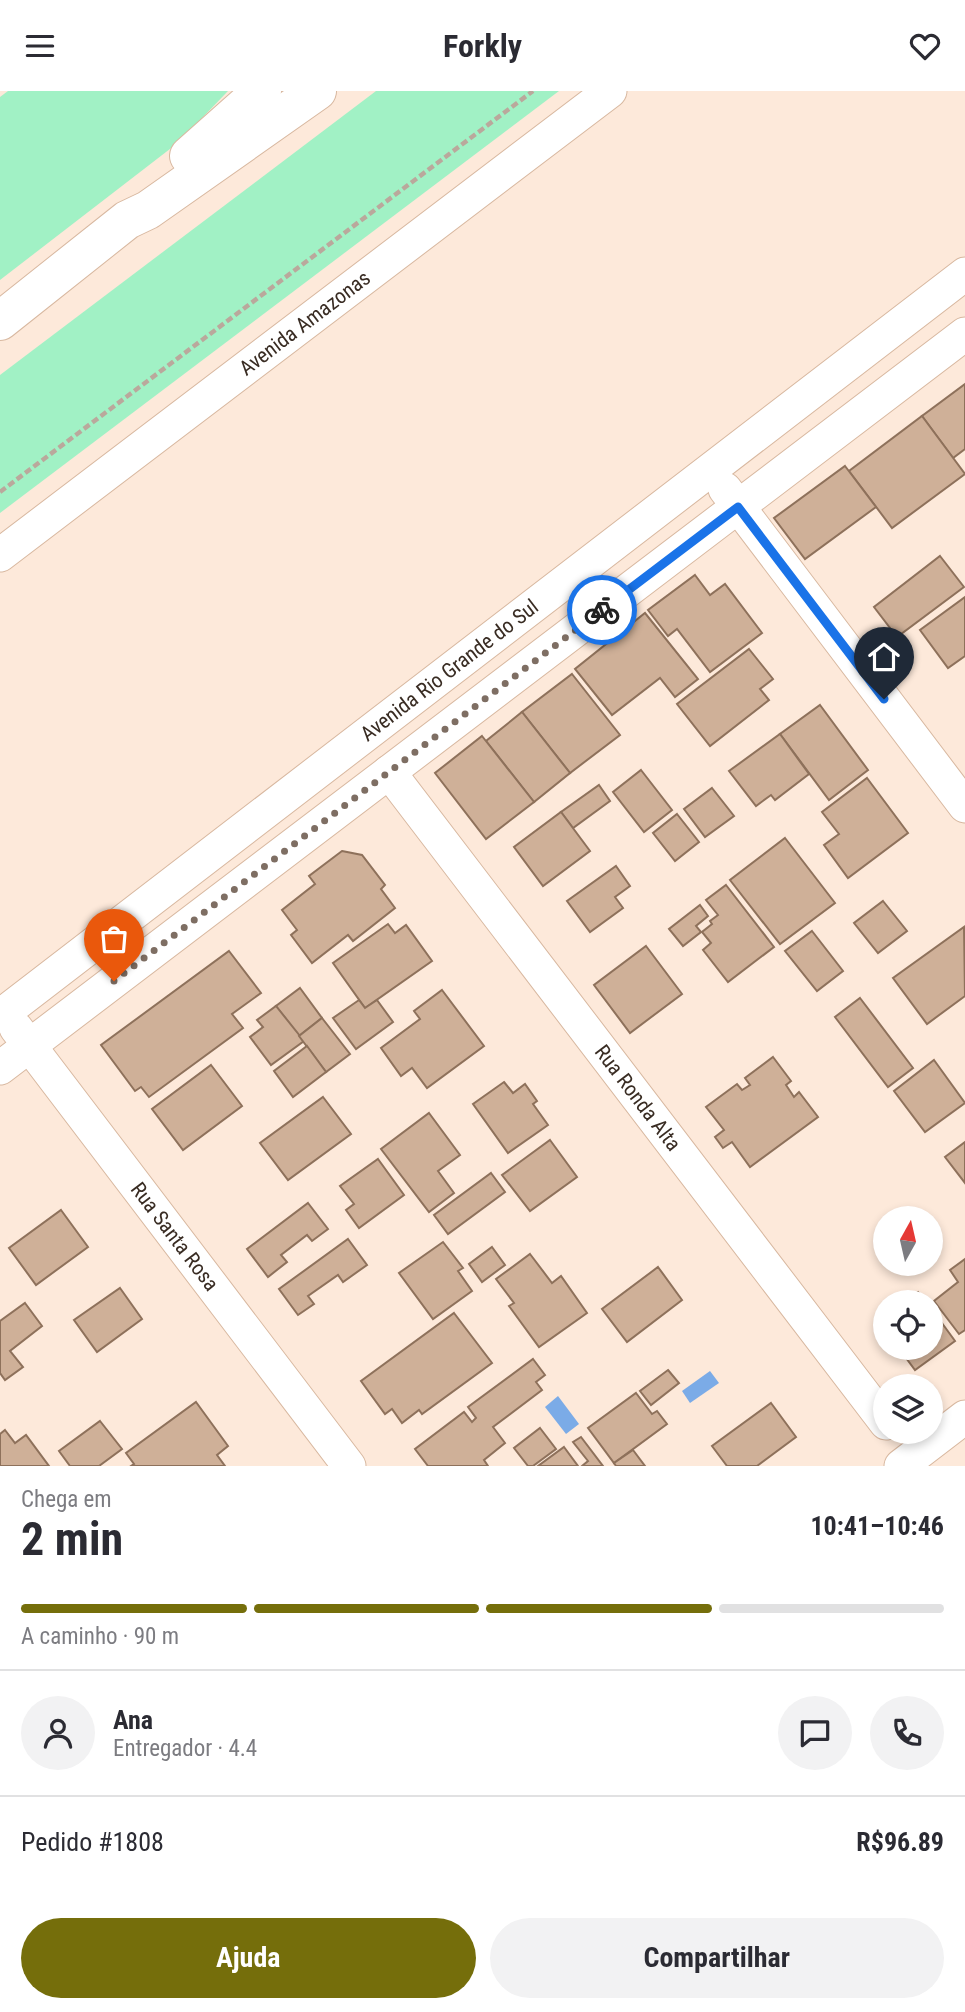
<!DOCTYPE html>
<html lang="pt">
<head>
<meta charset="utf-8">
<style>
  :root { --surface:#fff; --page:#f2f2f3; --text:#2b2b33; --muted:#7c7c81; --line:#e1e1e2; --accent:#756e0b }
  body { margin:0; font-family:"Roboto Condensed",sans-serif; background:var(--page); color:var(--text); height:100vh; display:flex; flex-direction:column; font-size:26px; white-space:nowrap }
  * { box-sizing:border-box; margin:0 }
  p { font-size:23px; color:var(--muted) }
  .icon { flex:none; width:38px; height:38px; fill:none; stroke:currentColor; stroke-width:2; stroke-linecap:round; stroke-linejoin:round }
  .map { position:relative; height:1375px; overflow:hidden }
  .side { display:flex; flex-direction:column; background:var(--surface); flex:1 }
  .side>* { flex:none }
  .needle { width:46px; rotate:8deg }
  .buttons { position:absolute; left:873px; top:1115px; display:grid; gap:14px }
  .buttons a { display:grid; place-items:center; width:70px; height:70px; border-radius:50%; background:var(--surface); box-shadow:0 4px 10px #0003; font-size:35px }
  .pin { position:absolute; display:grid; place-items:center; width:60px; height:60px; color:#fff; margin:-72px -30px; border-radius:50% 50% 50% 0; rotate:-45deg; box-shadow:0 0 7px #0007 }
  .pin .icon { rotate:45deg }
  .courier { position:absolute; display:grid; place-items:center; width:70px; height:70px; margin:-35px; border:5px solid #1a73e8; border-radius:50%; background:#fff; color:#222; box-shadow:0 2px 9px #0007 }
  .summary em { font-style:normal; font-weight:700 }
  .summary div { display:flex; flex-direction:column-reverse }
  .summary { display:flex; align-items:center; justify-content:space-between; height:119px; padding:0 21px }
  h1 { font-size:46px; font-weight:700; line-height:52px }
  .bar { display:grid; grid-template-columns:repeat(4,1fr); gap:10px 7px; align-content:center; height:84px; padding:0 21px }
  .bar i { height:9px; border-radius:5px; background:var(--line) }
  .bar .on { background:var(--accent) }
  .bar p { grid-column:span 4 }
  .line { display:flex; align-items:center; gap:18px; padding:0 21px; border-top:2px solid var(--line) }
  .line div { flex:1 }
  .round { display:grid; place-items:center; flex:none; width:74px; height:74px; border-radius:37px; background:var(--page) }
  .button { display:flex; gap:14px; margin-top:auto; padding:14px 21px }
  .button a { flex:1; height:80px; border-radius:42px; background:var(--accent); color:#fff; font-size:28px; font-weight:700; line-height:80px; text-align:center }
  .button a+a { background:var(--page); color:var(--text) }
  header { display:flex; justify-content:space-between; align-items:center; height:91px; padding:0 21px; background:var(--surface); font-size:32px; font-weight:700 }
  .map>svg:first-child { display:block }
</style>
</head>
<body>
<header><svg class="icon" aria-label="menu" viewBox="0 0 24 24"><path d="M4 6h16M4 12h16M4 18h16"/></svg>Forkly<svg class="icon" aria-label="heart" viewBox="0 0 24 24"><path d="M12 20l-8-8c-3-5 5-10 8-4 3-6 11-1 8 4z"/></svg></header>
<div class="map">
<svg width="965" height="1375" viewBox="0 0 965 1375">
  <rect width="100%" height="100%" fill="#fde9da"/>
  <g fill="#a1f1c5">
    <polygon points="8,0 228,0 179,51 0,189 0,6"/>
    <polygon points="376,0 559,0 0,422 0,284"/>
  </g>
  <g fill="#7babe7">
    <polygon points="710,1280 719,1292 690,1312 682,1300"/>
    <polygon points="558,1305 579,1333 566,1343 545,1316"/>
  </g>
  <g fill="#cfb098" stroke="#8e715b" stroke-width="2">
    <polygon points="965,293 965,358 953,367 922,325"/>
    <polygon points="922,325 965,383 892,437 849,380"/>
    <polygon points="845,375 876,416 805,468 774,427"/>
    <polygon points="940,465 964,496 897,546 874,516"/>
    <polygon points="695,484 710,504 725,493 762,542 710,581 677,538 668,545 648,519"/>
    <polygon points="965,506 965,565 948,577 920,539"/>
    <polygon points="645,522 698,588 675,606 660,587 612,624 575,578"/>
    <polygon points="749,558 773,588 760,598 769,609 710,655 677,613"/>
    <polygon points="572,583 620,644 570,682 522,621"/>
    <polygon points="820,614 868,679 829,709 780,643"/>
    <polygon points="522,621 570,682 534,711 486,650"/>
    <polygon points="780,643 809,683 775,709 771,704 756,715 729,680"/>
    <polygon points="482,645 534,711 486,748 435,682"/>
    <polygon points="641,679 672,719 644,741 613,701"/>
    <polygon points="867,687 908,742 848,787 824,754 839,743 822,721"/>
    <polygon points="599,694 610,710 573,737 561,721"/>
    <polygon points="712,697 734,725 705,746 684,718"/>
    <polygon points="561,721 590,760 543,795 514,756"/>
    <polygon points="677,723 699,751 675,770 653,742"/>
    <polygon points="785,747 835,812 780,853 730,789"/>
    <polygon points="342,760 362,764 385,794 381,798 395,817 353,850 348,844 312,872 291,844 297,839 282,819 315,793 309,785"/>
    <polygon points="616,775 630,795 615,806 623,817 590,841 567,810"/>
    <polygon points="726,794 774,856 728,891 703,859 711,852 702,841 712,833 710,830 718,824 706,809"/>
    <polygon points="883,810 907,840 878,862 854,832"/>
    <polygon points="700,814 708,825 696,835 701,841 683,855 669,838"/>
    <polygon points="388,833 395,842 406,834 432,870 365,917 333,872"/>
    <polygon points="964,836 965,905 927,933 893,887"/>
    <polygon points="812,840 843,880 817,900 785,860"/>
    <polygon points="646,855 682,903 630,942 594,894"/>
    <polygon points="229,860 261,902 232,923 243,937 149,1006 141,996 135,1000 101,954"/>
    <polygon points="300,897 322,927 299,945 276,915"/>
    <polygon points="442,899 484,955 427,997 412,977 401,985 381,957 420,928 414,920"/>
    <polygon points="860,907 913,977 888,996 835,926"/>
    <polygon points="359,909 365,917 377,909 393,931 356,958 333,927"/>
    <polygon points="276,915 304,950 271,974 250,946 263,936 257,929"/>
    <polygon points="322,927 350,963 326,981 299,945"/>
    <polygon points="307,955 326,981 293,1006 274,980"/>
    <polygon points="773,966 791,990 786,994 794,1006 799,1001 818,1026 750,1076 732,1051 723,1057 715,1046 724,1039 706,1016 737,993 742,999 750,994 745,987"/>
    <polygon points="934,969 965,1012 925,1041 894,1000"/>
    <polygon points="211,974 242,1015 183,1059 152,1018"/>
    <polygon points="504,991 513,1002 525,993 537,1010 533,1013 548,1034 508,1062 473,1013"/>
    <polygon points="323,1006 351,1043 288,1089 260,1052"/>
    <polygon points="429,1022 460,1064 438,1080 454,1102 429,1121 381,1058"/>
    <polygon points="550,1049 577,1086 530,1120 502,1084"/>
    <polygon points="965,1051 965,1092 945,1066"/>
    <polygon points="378,1068 404,1104 359,1137 346,1119 354,1113 340,1095"/>
    <polygon points="491,1082 505,1101 448,1143 434,1124"/>
    <polygon points="308,1112 328,1138 312,1150 307,1144 281,1164 287,1171 268,1186 247,1158"/>
    <polygon points="61,1119 88,1156 36,1194 9,1157"/>
    <polygon points="348,1148 367,1174 343,1191 338,1184 308,1205 314,1213 298,1224 279,1198"/>
    <polygon points="443,1151 463,1177 458,1180 472,1200 433,1228 399,1182"/>
    <polygon points="492,1156 505,1174 482,1191 469,1173"/>
    <polygon points="530,1163 552,1192 561,1185 587,1222 539,1256 509,1215 514,1212 496,1188"/>
    <polygon points="965,1168 965,1239 959,1243 934,1210 958,1191 950,1179"/>
    <polygon points="658,1176 682,1209 627,1251 602,1218"/>
    <polygon points="120,1197 142,1228 97,1261 74,1229"/>
    <polygon points="918,1201 926,1211 904,1211"/>
    <polygon points="25,1212 42,1235 10,1260 23,1276 5,1289 0,1282 0,1230"/>
    <polygon points="931,1217 955,1250 915,1279 898,1256 931,1256"/>
    <polygon points="454,1222 492,1272 422,1323 419,1319 402,1332 392,1318 385,1323 361,1290"/>
    <polygon points="533,1268 545,1284 536,1291 542,1299 493,1336 505,1352 484,1369 488,1375 428,1375 415,1358 464,1321 472,1331 476,1327 468,1316"/>
    <polygon points="668,1279 679,1292 651,1314 640,1300"/>
    <polygon points="636,1302 652,1323 657,1320 667,1333 614,1372 588,1337"/>
    <polygon points="196,1311 228,1355 217,1364 225,1375 131,1375 134,1373 126,1362"/>
    <polygon points="771,1312 796,1346 757,1375 727,1375 712,1355"/>
    <polygon points="100,1330 122,1358 99,1375 70,1375 59,1360"/>
    <polygon points="540,1337 556,1358 533,1375 528,1375 514,1357"/>
    <polygon points="5,1339 15,1352 26,1344 49,1375 0,1375 0,1343"/>
    <polygon points="581,1346 603,1375 582,1375 588,1370 573,1351"/>
    <polygon points="564,1356 578,1375 538,1375"/>
    <polygon points="633,1359 645,1375 616,1375 614,1372"/>
  </g>
  <g fill="none" stroke-linecap="round" stroke-linejoin="round">
    <defs>
      <g id="minor">
        <polyline points="725,398 965,715"/>
        <path id="s1" d="M0 464 610 0"/>
        <path id="s2" d="M389 681 886 1332"/>
        <path id="s3" d="M0 925 965 183"/>
        <path id="s4" d="M16 937 349 1375"/>
        <polyline points="0,977 965,243"/>
        <polyline points="901,1375 965,1326"/>
      </g>
      <g id="highway">
        <polyline points="189,65 262,0"/>
        <polyline points="0,230 127,129 148,119 317,0"/>
      </g>
    </defs>
    <use href="#minor" stroke="#d8b8a0" stroke-width="35"/>
    <use href="#highway" stroke="#d8b8a0" stroke-width="40"/>
    <polyline stroke="#baa89c" stroke-width="4.5" stroke-dasharray="7 3.5" stroke-linecap="butt" points="0,401 533,0"/>
    <use href="#minor" stroke="#fff" stroke-width="33"/>
    <use href="#highway" stroke="#fff" stroke-width="38"/>
  </g>
  <g fill="none" stroke-linecap="round" stroke-linejoin="round">
    <polyline stroke="#7e6e63" stroke-width="7" stroke-dasharray="0 12.6" points="114,890 602,519"/>
    <polyline stroke="#1a73e8" stroke-width="9" points="602,519 738,416 884,608"/>
  </g>
  <g text-anchor="middle" stroke-width="5" stroke-linejoin="round" paint-order="stroke">
    <g font-size="21" fill="#392c23" stroke="#fbfbfb">
      <text dy="7" stroke="none"><textPath href="#s1" startOffset="383">Avenida Amazonas</textPath></text>
      <text dy="7" stroke="none"><textPath href="#s3" startOffset="567">Avenida Rio Grande do Sul</textPath></text>
      <text dy="7" stroke="none"><textPath href="#s2" startOffset="410">Rua Ronda Alta</textPath></text>
      <text dy="7" stroke="none"><textPath href="#s4" startOffset="262">Rua Santa Rosa</textPath></text>
    </g>
  </g>
</svg>
<div class="buttons">
<a><svg class="needle" viewBox="-14 -14 28 28"><path d="M0-13l5 13h-10z" fill="#e53935"/><path d="M0 13l5-13h-10z" fill="#7c7c81"/></svg></a>
<a><svg class="icon" aria-label="locate" viewBox="0 0 24 24"><circle cx="12" cy="12" r="6"/><path d="M12 2v4M12 18v4M2 12h4M18 12h4"/></svg></a>
<a><svg class="icon" aria-label="layers" viewBox="0 0 24 24"><path d="M12 4l9 5-9 5-9-5zM3 14l9 5 9-5"/></svg></a>
</div>
<div class="pin" style="left:114px;top:890px;background:#ea580c"><svg class="icon" aria-label="bag" viewBox="0 0 24 24"><path d="M5 8h14l-1 12H6zM9 8a3 3 0 0 1 6 0"/></svg></div>
<div class="pin" style="left:884px;top:608px;background:#1f2937"><svg class="icon" aria-label="home" viewBox="0 0 24 24"><path d="M3 11l9-7 9 7M6 9v11h12V9"/></svg></div>
<div class="courier" style="left:602px;top:519px"><svg class="icon" aria-label="bike" viewBox="0 0 24 24"><circle cx="6" cy="16" r="4"/><circle cx="18" cy="16" r="4"/><path d="M6 16l4-8h5l3 8M10 8l3 8H6M13 5h3"/></svg></div>
</div>
<section class="side">
<div class="summary"><div><h1>2 min</h1><p>Chega em</p></div><em>10:41–10:46</em></div>
<div class="bar"><i class="on"></i><i class="on"></i><i class="on"></i><i></i><p>A caminho · 90 m</p></div>
<div class="line" style="height:126px"><a class="round"><svg class="icon" aria-label="person" viewBox="0 0 24 24"><circle cx="12" cy="8" r="4"/><path d="M4 21q1-7 8-7t8 7"/></svg></a><div><b>Ana</b><p>Entregador · 4.4</p></div><a class="round"><svg class="icon" aria-label="chat" viewBox="0 0 24 24"><path d="M4 5h16v11H9l-5 4z"/></svg></a><a class="round"><svg class="icon" aria-label="phone" viewBox="0 0 24 24"><path d="M5 4h4l2 5-3 2q2 4 5 5l2-3 5 2v4C11 20 4 13 5 4z"/></svg></a></div>
<div class="line" style="height:91px"><div>Pedido #1808</div><b>R$96.89</b></div>
<div class="button"><a>Ajuda</a><a>Compartilhar</a></div>
</section>
</body>
</html>
